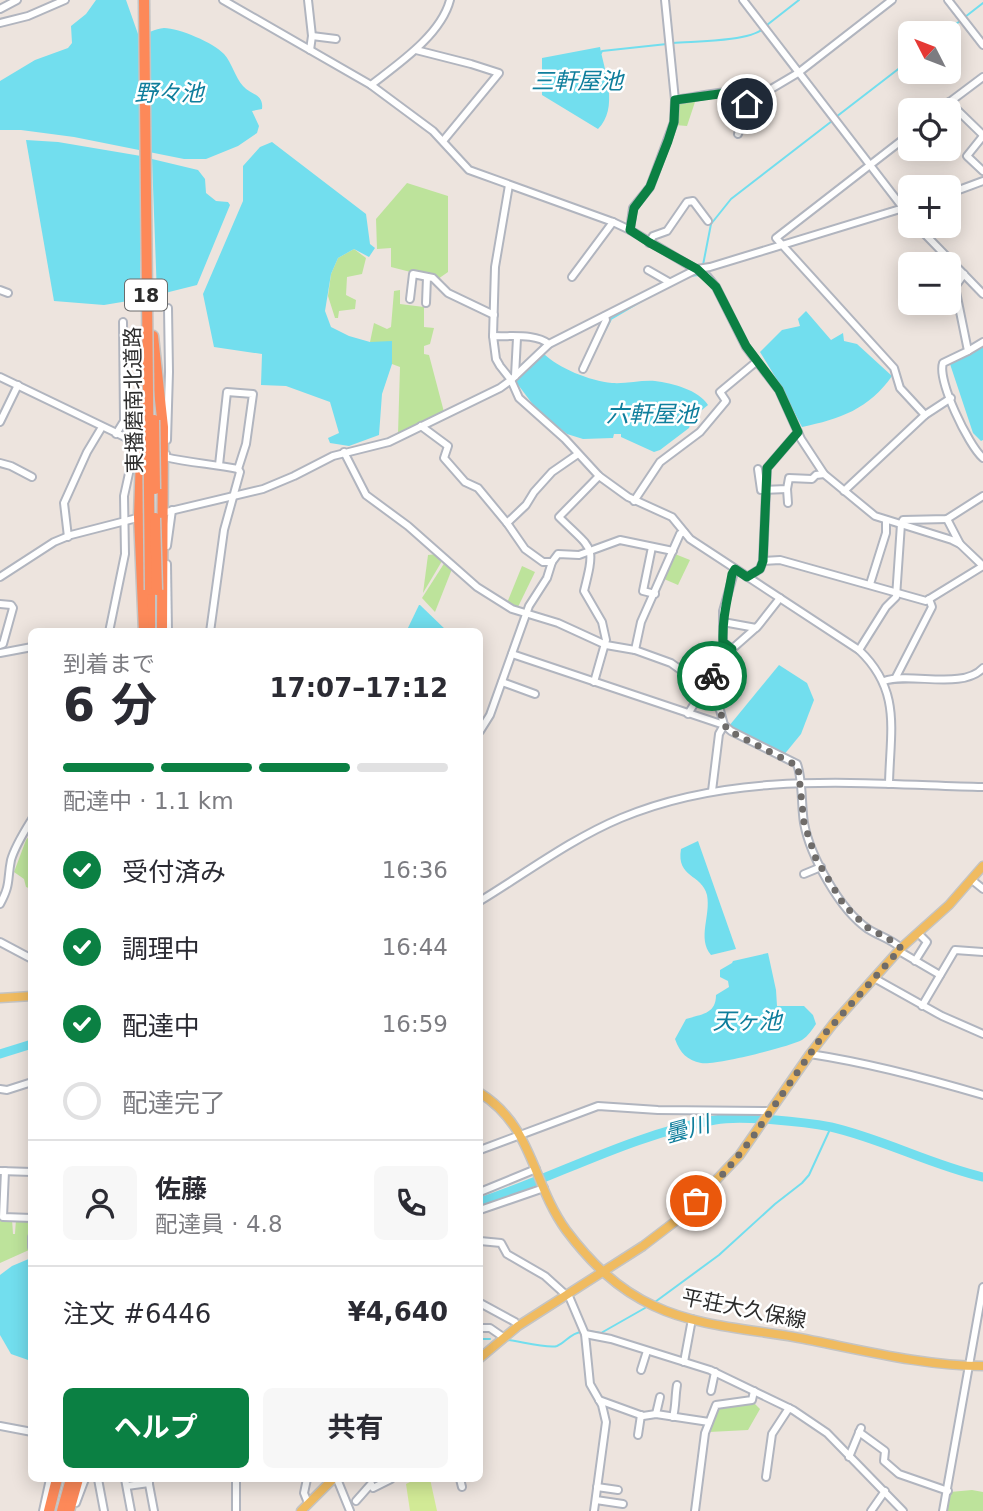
<!DOCTYPE html>
<html lang="ja">
<head>
<meta charset="utf-8">
<style>
  :root { --surface:#fff; --page:#f7f7f7; --text:#2b2b33; --muted:#7c7c81; --line:#e1e1e2; --accent:#0b8043 }
  body { margin:0; font-family:"DejaVu Sans","Noto Sans JP",sans-serif; background:var(--page); color:var(--text); height:100vh; display:flex; flex-direction:column; font-size:26px; white-space:nowrap }
  * { box-sizing:border-box; margin:0 }
  p { font-size:23px; color:var(--muted) }
  .icon { flex:none; width:38px; height:38px; fill:none; stroke:currentColor; stroke-width:2; stroke-linecap:round; stroke-linejoin:round }
  .map { position:relative; flex:1; overflow:hidden }
  .details { position:absolute; left:28px; top:628px; width:455px; height:854px; display:flex; flex-direction:column; background:var(--surface); border-radius:10px; box-shadow:0 4px 18px #0003 }
  .details>* { flex:none }
  .needle { width:46px; rotate:312deg }
  .tools { position:absolute; left:898px; top:21px; display:grid; gap:14px }
  .tools a { display:grid; place-items:center; width:63px; height:63px; border-radius:10px; background:var(--surface); box-shadow:0 4px 18px #0003; font-size:35px }
  .pin { position:absolute; display:grid; place-items:center; width:60px; height:60px; color:#fff; margin:-30px; border:4px solid #fff; border-radius:50%; box-shadow:0 2px 7px #0007 }
  .courier { position:absolute; display:grid; place-items:center; width:70px; height:70px; margin:-35px; border:5px solid #0b8043; border-radius:50%; background:#fff; color:#222; box-shadow:0 2px 9px #0007 }
  .overview em { font-style:normal; font-weight:700 }
  .overview div { display:flex; flex-direction:column-reverse }
  .overview { display:flex; align-items:center; justify-content:space-between; height:119px; padding:0 35px }
  h1 { font-size:46px; font-weight:700; line-height:52px }
  .bar { display:grid; grid-template-columns:repeat(4,1fr); gap:10px 7px; align-content:center; height:84px; padding:0 35px }
  .bar i { height:9px; border-radius:5px; background:var(--line) }
  .bar .selected { background:var(--accent) }
  .bar p { grid-column:span 4 }
  .line { display:flex; align-items:center; gap:18px; padding:0 35px; border-top:2px solid var(--line) }
  .line div { flex:1 }
  .round { display:grid; place-items:center; flex:none; width:74px; height:74px; border-radius:10px; background:var(--page) }
  ol { padding:0 35px; list-style:none }
  li { display:flex; align-items:center; gap:21px; height:77px }
  li p { margin-inline-start:auto }
  li .icon { padding:7px; border-radius:50%; background:var(--accent); color:#fff; stroke-width:4 }
  li:last-child { color:var(--muted) }
  li i { width:38px; height:38px; border:4px solid var(--line); border-radius:50% }
  .button { display:flex; gap:14px; margin-top:auto; padding:14px 35px }
  .button a { flex:1; height:80px; border-radius:10px; background:var(--accent); color:#fff; font-size:28px; font-weight:700; line-height:80px; text-align:center }
  .button a+a { background:var(--page); color:var(--text) }
  .map>svg:first-child { display:block }
</style>
</head>
<body>
<div class="map">
<svg width="983" height="1511" viewBox="0 0 983 1511">
  <rect width="100%" height="100%" fill="#ede4de"/>
  <g fill="#bde39b">
    <polygon points="696,99 687,126 675,125 677,101"/>
    <polygon points="407,183 448,196 448,272 438,279 391,267 391,248 377,249 376,219"/>
    <polygon points="354,249 366,258 362,274 347,277 346,295 356,300 355,309 339,311 338,318 335,318 328,296 331,274 338,258"/>
    <polygon points="400,290 400,304 424,307 424,327 434,328 430,344 424,346 424,354 429,355 444,412 398,434 400,367 392,364 392,342 370,342 374,323 387,329 391,327 394,291"/>
    <polygon points="437,554 442,561 423,593 428,555"/>
    <polygon points="675,554 690,560 678,585 664,579"/>
    <polygon points="445,562 452,569 435,612 422,598"/>
    <polygon points="522,566 535,572 517,609 507,603"/>
    <polygon points="31,834 32,834 31,889 26,887 24,879 14,872 26,840"/>
    <polygon points="0,1174 2,1176 0,1219 12,1219 13,1234 15,1234 16,1219 31,1221 29,1250 0,1263"/>
    <path d="M753 1402 760 1409 748 1430 709 1432 707 1429C720 1400 724 1405 753 1402Z"/>
    <polygon points="972,1490 983,1492 983,1511 946,1511 950,1492"/>
  </g>
  <polygon fill="#d2ea96" points="416,1479 430,1479 437,1511 410,1511 406,1484"/>
  <g fill="#72deee">
    <path d="M96 0H126L138 34C147 34 155 29 164 28 179 28 214 43 224 54 232 63 235 77 243 86 251 95 264 94 262 109L252 111 259 126 257 133 238 146 206 159H184L74 137 21 130H0V81L35 60 68 48 72 43 71 26 86 14Z"/>
    <path d="M600 47C605 73 619 108 598 129L542 95V58Z"/>
    <polygon points="26,140 58,142 141,156 140,299 104,305 54,301"/>
    <polygon points="272,142 366,214 370,244 375,248 369,257 354,249 338,258 331,274 325,311 331,327 349,336 370,342 392,341 392,364 382,394 379,435 349,446 330,443 328,438 339,433 330,402 286,386 261,385 262,354 214,347 203,294 243,201 243,166 260,147"/>
    <polygon points="152,159 198,170 205,179 206,193 216,201 228,202 230,205 197,285 157,295"/>
    <path d="M806 311 831 340 843 333 844 341 857 344 892 376C869 409 840 419 802 427L779 383 760 352 782 330 800 326 798 319Z"/>
    <polygon points="983,346 983,440 981,441 973,433 950,364"/>
    <path d="M543 353C558 368 590 381 612 383 626 384 641 380 655 381 672 383 699 390 708 405L692 418 689 428 660 450 654 452 621 437V434H614L613 438 583 439 567 434 537 410 516 382Z"/>
    <polygon points="419,605 420,605 448,632 406,632"/>
    <polygon points="779,665 807,683 814,700 801,734 783,756 729,726"/>
    <path d="M698 841 736 949 711 955C697 938 711 916 707 895 702 874 676 878 681 849Z"/>
    <path d="M768 953 776 990 777 1006H804L813 1015 816 1024C812 1030 808 1036 802 1040 788 1047 715 1066 701 1063 687 1060 680 1053 675 1039L686 1019C702 1014 716 1014 716 995L729 987 728 981 720 977V970L732 963 733 961Z"/>
    <polygon points="31,1258 31,1361 11,1354 0,1335 0,1275 12,1266"/>
  </g>
  <g fill="none" stroke-linecap="round" stroke-linejoin="round">
    <g stroke="#72deee" stroke-width="2">
      <polyline points="965,17 983,3"/>
      <polyline points="767,25 799,0"/>
      <polyline points="944,33 960,21"/>
      <path d="M673 43C695 41 746 42 763 29"/>
      <polyline points="601,53 602,51 667,44"/>
      <polyline points="836,117 910,60"/>
      <polyline points="703,265 711,224 731,199 832,121"/>
      <polyline points="689,276 699,275"/>
      <polyline points="594,352 611,319 659,291"/>
      <polyline points="655,1302 719,1255 775,1204 802,1183 809,1175 831,1127"/>
      <polyline points="587,1331 601,1333 645,1308"/>
      <polyline points="480,1339 490,1339"/>
      <path d="M507 1340C518 1341 549 1349 557 1346 566 1342 571 1333 581 1332"/>
    </g>
    <g stroke="#72deee" stroke-width="9">
      <polyline points="0,1054 32,1044"/>
      <path d="M480 1202C558 1176 633 1134 715 1120 741 1115 805 1122 831 1127 883 1139 931 1165 983 1177"/>
    </g>
    <defs>
      <g id="minor">
        <polyline points="223,0 371,85 433,131 469,170 613,222 630,230 707,276 716,287 746,347 779,390 801,439 824,474 875,516 952,540 960,544 983,566"/>
        <polyline points="308,0 312,36 310,50"/>
        <polyline points="743,0 910,217"/>
        <polyline points="948,0 983,45"/>
        <polyline points="0,9 17,0"/>
        <polyline points="0,23 28,16 65,0"/>
        <polyline points="312,36 336,39"/>
        <polyline points="416,50 471,64 499,73 443,141"/>
        <path d="M371 85C398 64 441 35 450 0"/>
        <path d="M675 100C705 96 731 87 761 95L798 73 892 0"/>
        <polyline points="949,102 983,135"/>
        <polyline points="939,110 983,77"/>
        <polyline points="738,134 748,107 741,91"/>
        <polyline points="910,134 776,238 894,368 900,388 925,415"/>
        <polyline points="983,136 967,156 983,171"/>
        <path d="M509 185 495 267 493 336 496 359 500 366 511 380 519 398 565 439 599 476 628 497 672 517 690 539 859 650C902 691 890 730 889 784"/>
        <polyline points="948,194 983,181"/>
        <polyline points="917,226 983,294"/>
        <polyline points="630,230 633,208 650,187 674,122 675,100 665,0"/>
        <polyline points="649,243 653,236 667,231 687,202 693,201 708,221"/>
        <polyline points="648,270 669,282"/>
        <path d="M964 274 955 287 968 351 943 363C937 380 968 445 983 458"/>
        <polyline points="572,277 613,222"/>
        <polyline points="0,290 8,293"/>
        <polyline points="410,299 413,274 433,278 448,293 494,315"/>
        <polyline points="426,303 427,277"/>
        <path d="M493 336C511 337 535 333 549 344"/>
        <polyline points="968,351 983,342"/>
        <polyline points="583,369 606,320 605,316"/>
        <polyline points="515,376 517,338"/>
        <polyline points="0,377 131,440 135,446 124,496 125,554 109,632"/>
        <polyline points="0,422 18,385"/>
        <polyline points="421,426 448,446 444,458 465,482 478,488 507,523 525,549 543,562 552,562"/>
        <polyline points="116,434 124,421 123,322"/>
        <polyline points="126,438 134,426"/>
        <polyline points="167,440 169,372 168,308"/>
        <path d="M344 452 366 495 408 526 477 587 512 609 558 623 606 645 635 650 671 663 689 676 713 700 720 710 724 725 731 731 797 764C803 780 801 805 804 823 810 856 840 910 868 929 879 936 891 939 901 948"/>
        <path d="M166 454 165 457C190 463 214 464 238 469L240 472 224 530 210 632"/>
        <polyline points="0,463 11,466 32,477"/>
        <polyline points="219,465 227,392 253,394 246,444 238,469"/>
        <polyline points="758,469 761,490 787,489 789,478 812,479 816,475 824,474"/>
        <polyline points="787,489 788,503"/>
        <polyline points="844,491 925,415 951,398"/>
        <polyline points="634,501 660,462 700,432 726,401 720,392 756,362"/>
        <polyline points="162,513 263,489 294,476 333,456 389,442 500,388 511,380 549,344 697,269 710,267 910,206"/>
        <polyline points="947,519 960,544"/>
        <polyline points="507,523 526,505 534,492 552,472 578,454"/>
        <polyline points="901,524 903,520 947,519 983,496"/>
        <polyline points="68,537 64,503 87,452 102,427"/>
        <polyline points="167,546 172,510"/>
        <polyline points="652,547 643,591 655,594"/>
        <polyline points="763,561 780,560 926,601 983,566"/>
        <polyline points="167,564 168,632"/>
        <polyline points="0,577 54,542 71,535 141,517"/>
        <polyline points="747,577 760,569 763,561 767,468 798,432"/>
        <polyline points="870,584 886,533 886,520"/>
        <polyline points="0,604 11,605 13,608 3,644 0,645"/>
        <polyline points="723,622 756,628"/>
        <polyline points="732,649 723,642 723,611 735,569"/>
        <polyline points="635,650 641,622 680,534 684,532"/>
        <polyline points="859,650 886,607 896,597 901,524"/>
        <polyline points="0,653 32,647"/>
        <polyline points="512,654 724,725 719,734 712,791"/>
        <polyline points="896,677 932,607 929,599"/>
        <path d="M884 681C911 672 963 690 983 668"/>
        <polyline points="502,682 535,694"/>
        <path d="M594 682 606 640 602 622 584 591C596 543 593 551 559 517L599 476"/>
        <polyline points="688,714 723,657 758,626 780,598"/>
        <polyline points="480,731 490,715 529,606 547,578 552,562 558,554 579,555 620,540 673,551"/>
        <polyline points="804,874 821,867"/>
        <polyline points="972,880 983,889"/>
        <path d="M480 901C526 873 571 839 621 818 735 770 862 784 983 787"/>
        <path d="M0 904C11 884 7 880 11 860 15 846 24 832 32 819"/>
        <polyline points="0,942 32,959"/>
        <polyline points="899,951 940,975"/>
        <polyline points="915,961 927,942 918,933"/>
        <polyline points="874,978 942,1016 983,1034"/>
        <polyline points="922,1006 955,950 983,952"/>
        <path d="M810 1054C869 1063 926 1078 983 1095"/>
        <polyline points="0,1089 7,1090 32,1082"/>
        <polyline points="480,1150 598,1106 658,1110 770,1111"/>
        <polyline points="0,1171 32,1172"/>
        <polyline points="5,1171 3,1217 32,1218"/>
        <polyline points="480,1192 536,1169"/>
        <polyline points="480,1210 544,1188"/>
        <polyline points="32,1237 32,1247"/>
        <polyline points="480,1241 501,1243 507,1254 545,1276 566,1295"/>
        <polyline points="568,1294 585,1334 590,1384 602,1405 606,1422 594,1511"/>
        <polyline points="480,1303 515,1322 518,1326"/>
        <polyline points="480,1328 490,1328 503,1337"/>
        <polyline points="585,1334 611,1339 710,1370 793,1410 827,1433 903,1511"/>
        <polyline points="684,1362 692,1319"/>
        <polyline points="641,1370 647,1351"/>
        <polyline points="711,1391 715,1372"/>
        <polyline points="599,1400 643,1416 656,1414 709,1422"/>
        <polyline points="656,1414 660,1397"/>
        <path d="M673 1417C676 1406 675 1396 677 1385"/>
        <polyline points="0,1426 32,1432"/>
        <polyline points="859,1432 885,1451 884,1461 899,1474 948,1491"/>
        <polyline points="638,1435 641,1415"/>
        <polyline points="849,1457 861,1428"/>
        <polyline points="766,1477 772,1434 789,1408"/>
        <polyline points="98,1479 104,1511"/>
        <polyline points="125,1479 131,1511"/>
        <polyline points="148,1479 154,1511"/>
        <polyline points="307,1479 304,1493 308,1503"/>
        <polyline points="337,1479 350,1511"/>
        <polyline points="460,1479 462,1487"/>
        <polyline points="127,1486 149,1483"/>
        <polyline points="597,1487 618,1490"/>
        <polyline points="373,1488 391,1479"/>
        <polyline points="596,1500 623,1504"/>
        <polyline points="356,1501 371,1484"/>
        <polyline points="76,1503 85,1479"/>
        <polyline points="43,1511 50,1479"/>
        <polyline points="236,1511 236,1479"/>
        <polyline points="695,1511 705,1433 716,1405 752,1400 754,1391"/>
        <polyline points="871,1511 885,1491"/>
        <polyline points="943,1511 983,1287"/>
      </g>
      <g id="major">
        <polyline points="0,998 32,996"/>
        <path d="M480 1093C533 1126 532 1183 566 1230 590 1262 617 1289 654 1306 696 1326 748 1329 794 1337 854 1348 921 1366 983 1366"/>
        <polyline points="480,1358 518,1326 643,1246 681,1217 739,1156 810,1054 833,1024 901,948 949,905 983,866"/>
        <polyline points="301,1511 333,1479"/>
      </g>
      <g id="highway">
        <polyline points="153,336 163,427 162,632"/>
        <polyline points="150,590 150,632"/>
        <polyline points="144,632 139,517 144,363"/>
        <polyline points="49,1511 57,1479"/>
        <polyline points="62,1511 71,1479"/>
        <polyline points="69,1511 78,1479"/>
      </g>
    </defs>
    <use href="#minor" stroke="#b1b5bf" stroke-width="10"/>
    <use href="#major" stroke="#c4c4c4" stroke-width="11"/>
    <use href="#highway" stroke="#c4c4c4" stroke-width="13"/>
    <use href="#minor" stroke="#fff" stroke-width="6"/>
    <use href="#major" stroke="#f0bb60" stroke-width="8"/>
    <use href="#highway" stroke="#fd8959" stroke-width="10"/>
    <defs>
      <g id="highway-bridge">
        <polyline points="144,0 150,590"/>
        <polyline points="154,420 155,489"/>
        <polyline points="155,518 157,590"/>
      </g>
    </defs>
    <use href="#highway-bridge" stroke="#c4c4c4" stroke-width="13" stroke-linecap="butt"/>
    <use href="#highway-bridge" stroke="#fd8959" stroke-width="10"/>
  </g>
  <g fill="none" stroke-linecap="round" stroke-linejoin="round">
    <polyline stroke="#6f6c6a" stroke-width="7" stroke-dasharray="0 12.6" points="696,1201 725,1172 750,1141 821,1038 901,948 886,937 869,929 844,905 816,859 804,823 798,766 731,732 724,725 720,710 703,690 712,676"/>
    <path stroke="#0b8043" stroke-width="9" d="M712 676 723 657 732 649 723 642C722 618 728 597 732 574L735 569 747 577 760 569 763 561 767 468 798 432 779 390 746 346 716 287 697 269 650 243 630 230 634 208 650 187 668 141 674 122 675 100 741 91 747 104"/>
  </g>
  <g text-anchor="middle" stroke-width="5" stroke-linejoin="round" paint-order="stroke">
    <rect fill="#fff" stroke="#6b6b6b" stroke-width="2" x="125" y="279.5" width="42" height="31" rx="5"/>
    <g font-size="19" font-weight="bold" fill="#2b2b2b">
      <text x="146" y="302">18</text>
    </g>
    <g font-size="21" fill="#2b2b2b" stroke="#fff">
      <text transform="translate(134 400) rotate(-91)" y="7">東播磨南北道路</text>
      <text transform="translate(744 1309) rotate(11)" y="7">平荘大久保線</text>
    </g>
    <g font-size="23" font-style="italic" fill="#0f7e9c" stroke="#fff">
      <text x="577" y="89">三軒屋池</text>
      <text x="169" y="101">野々池</text>
      <text x="652" y="422">六軒屋池</text>
      <text x="747" y="1029">天ヶ池</text>
      <text transform="translate(687 1129) rotate(-15)" y="8">曇川</text>
    </g>
  </g>
</svg>
<div class="tools">
<a><svg class="needle" viewBox="-14 -14 28 28"><path d="M0-13l5 13h-10z" fill="#e53935"/><path d="M0 13l5-13h-10z" fill="#7c7c81"/></svg></a>
<a><svg class="icon" aria-label="locate" viewBox="0 0 24 24"><circle cx="12" cy="12" r="6"/><path d="M12 2v4M12 18v4M2 12h4M18 12h4"/></svg></a>
<a>+</a>
<a>−</a>
</div>
<div class="pin" style="left:696px;top:1201px;background:#ea580c"><svg class="icon" aria-label="bag" viewBox="0 0 24 24"><path d="M5 8h14l-1 12H6zM9 8a3 3 0 0 1 6 0"/></svg></div>
<div class="pin" style="left:747px;top:104px;background:#1f2937"><svg class="icon" aria-label="home" viewBox="0 0 24 24"><path d="M3 11l9-7 9 7M6 9v11h12V9"/></svg></div>
<div class="courier" style="left:712px;top:676px"><svg class="icon" aria-label="bike" viewBox="0 0 24 24"><circle cx="6" cy="16" r="4"/><circle cx="18" cy="16" r="4"/><path d="M6 16l4-8h5l3 8M10 8l3 8H6M13 5h3"/></svg></div>
<section class="details">
<div class="overview"><div><h1>6 分</h1><p>到着まで</p></div><em>17:07–17:12</em></div>
<div class="bar"><i class="selected"></i><i class="selected"></i><i class="selected"></i><i></i><p>配達中 · 1.1 km</p></div>
<ol>
<li><svg class="icon" aria-label="check" viewBox="0 0 24 24"><path d="M5 12l5 5 9-10"/></svg>受付済み<p>16:36</p></li>
<li><svg class="icon" aria-label="check" viewBox="0 0 24 24"><path d="M5 12l5 5 9-10"/></svg>調理中<p>16:44</p></li>
<li><svg class="icon" aria-label="check" viewBox="0 0 24 24"><path d="M5 12l5 5 9-10"/></svg>配達中<p>16:59</p></li>
<li><i></i>配達完了</li>
</ol>
<div class="line" style="height:126px"><a class="round"><svg class="icon" aria-label="person" viewBox="0 0 24 24"><circle cx="12" cy="8" r="4"/><path d="M4 21q1-7 8-7t8 7"/></svg></a><div><b>佐藤</b><p>配達員 · 4.8</p></div><a class="round"><svg class="icon" aria-label="phone" viewBox="0 0 24 24"><path d="M5 4h4l2 5-3 2q2 4 5 5l2-3 5 2v4C11 20 4 13 5 4z"/></svg></a></div>
<div class="line" style="height:91px"><div>注文 #6446</div><b>¥4,640</b></div>
<div class="button"><a>ヘルプ</a><a>共有</a></div>
</section>
</div>
</body>
</html>
